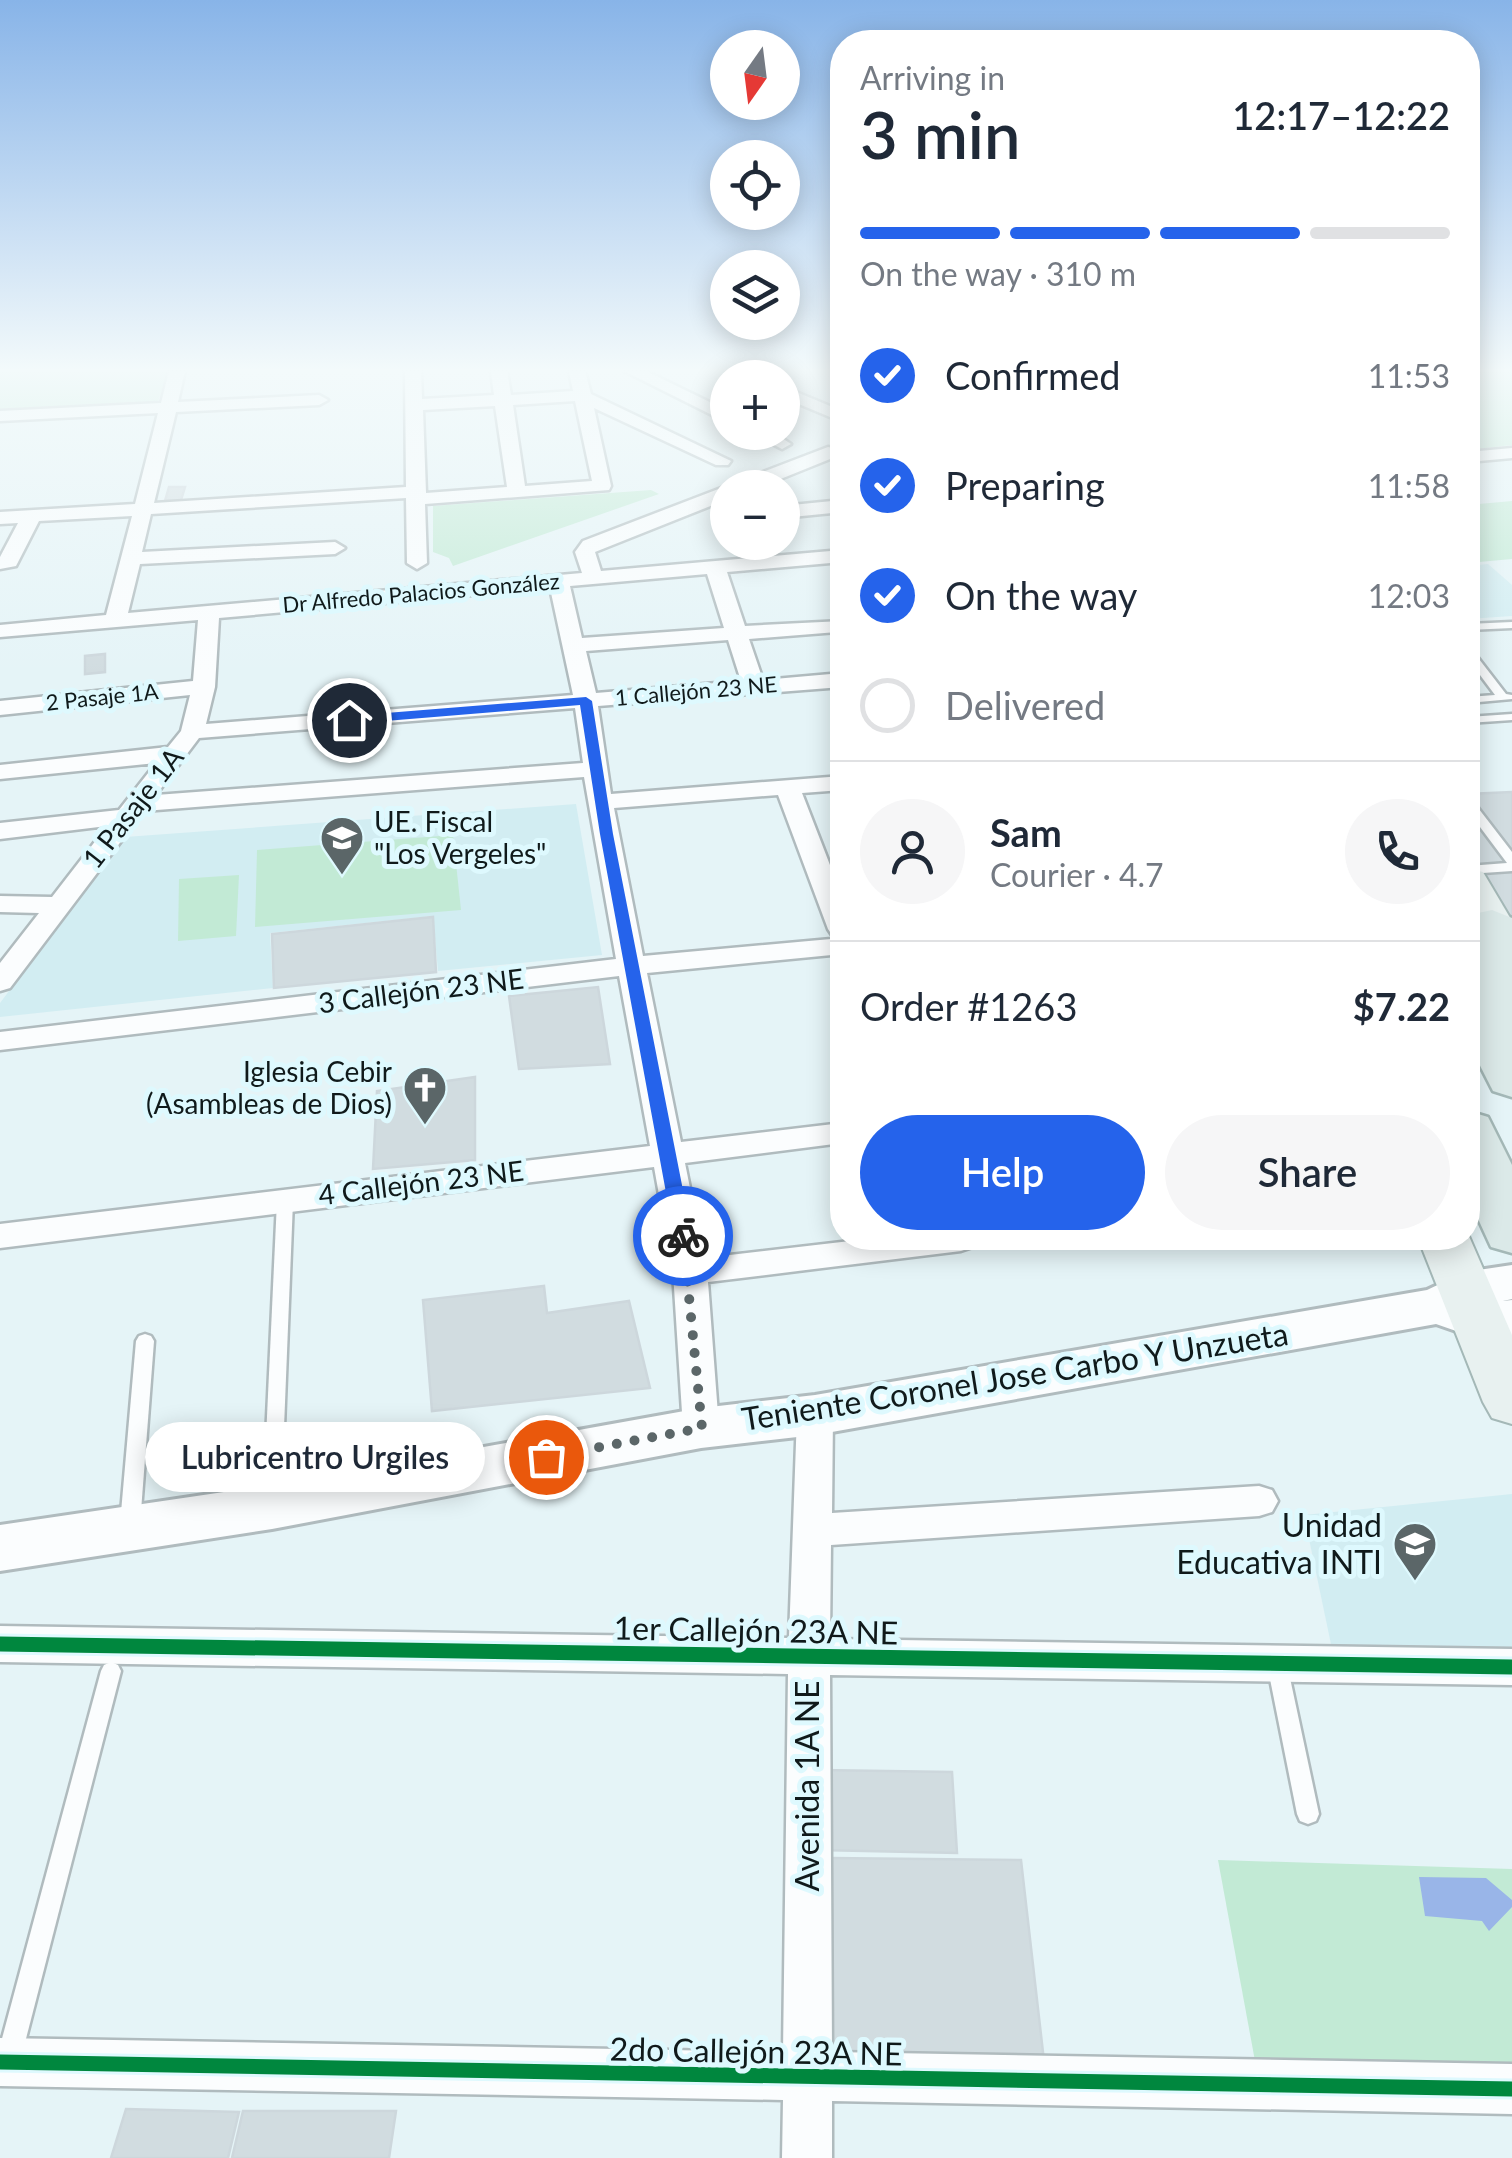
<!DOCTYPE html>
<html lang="en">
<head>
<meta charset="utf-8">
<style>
  :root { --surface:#fff; --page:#f6f6f7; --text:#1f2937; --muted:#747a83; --line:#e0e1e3; --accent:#2563eb }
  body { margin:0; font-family:Lato,sans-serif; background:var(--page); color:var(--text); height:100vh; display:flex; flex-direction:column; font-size:38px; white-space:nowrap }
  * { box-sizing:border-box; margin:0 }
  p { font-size:32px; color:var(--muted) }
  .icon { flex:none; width:55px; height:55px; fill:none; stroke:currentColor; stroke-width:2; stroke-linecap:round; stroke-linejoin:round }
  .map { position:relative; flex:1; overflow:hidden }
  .side { position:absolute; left:830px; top:30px; width:650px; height:1220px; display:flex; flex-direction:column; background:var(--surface); border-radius:40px; box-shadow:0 5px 25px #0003 }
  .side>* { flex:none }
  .needle { width:65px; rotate:194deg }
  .fabs { position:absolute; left:710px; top:30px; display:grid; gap:20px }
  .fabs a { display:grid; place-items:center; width:90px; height:90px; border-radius:50%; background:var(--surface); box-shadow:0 5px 25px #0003; font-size:50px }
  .pin { position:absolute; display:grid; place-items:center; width:85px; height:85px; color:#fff; margin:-42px; border:5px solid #fff; border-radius:50%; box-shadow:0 2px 10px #0007 }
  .courier { position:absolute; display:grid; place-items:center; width:100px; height:100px; margin:-50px; border:8px solid #2563eb; border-radius:50%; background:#fff; color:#222; box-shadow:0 2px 12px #0007 }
  .bubble { position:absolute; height:70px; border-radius:35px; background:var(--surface); box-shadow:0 5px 25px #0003; font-size:32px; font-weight:600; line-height:70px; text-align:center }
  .headline em { font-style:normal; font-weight:600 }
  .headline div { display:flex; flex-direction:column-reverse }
  .headline { display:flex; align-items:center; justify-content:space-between; height:170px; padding:0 30px }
  h1 { font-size:65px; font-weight:600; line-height:75px }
  .bar { display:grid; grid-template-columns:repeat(4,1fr); gap:15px 10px; align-content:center; height:120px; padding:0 30px }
  .bar i { height:12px; border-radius:8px; background:var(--line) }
  .bar .on { background:var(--accent) }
  .bar p { grid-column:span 4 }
  .line { display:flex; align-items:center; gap:25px; padding:0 30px; border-top:2px solid var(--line) }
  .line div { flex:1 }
  .round { display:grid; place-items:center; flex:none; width:105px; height:105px; border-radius:52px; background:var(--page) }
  ol { padding:0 30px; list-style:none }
  li { display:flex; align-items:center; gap:30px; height:110px }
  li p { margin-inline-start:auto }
  li .icon { padding:10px; border-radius:50%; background:var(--accent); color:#fff; stroke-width:4 }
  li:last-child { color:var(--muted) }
  li i { width:55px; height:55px; border:5px solid var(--line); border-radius:50% }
  .cta { display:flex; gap:20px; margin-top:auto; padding:20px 30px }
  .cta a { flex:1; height:115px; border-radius:60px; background:var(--accent); color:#fff; font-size:40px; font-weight:600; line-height:115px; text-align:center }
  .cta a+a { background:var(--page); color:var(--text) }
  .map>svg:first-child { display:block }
</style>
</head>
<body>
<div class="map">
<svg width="1512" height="2158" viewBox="0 0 1512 2158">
  <rect width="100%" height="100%" fill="#e5f4f7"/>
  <g fill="#d2edf2">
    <polygon points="1488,564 1512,585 1512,616 1468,619 1468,566"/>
    <polygon points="576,804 602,955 438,971 433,916 270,933 273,988 0,1017 0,1003 125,837"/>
    <polygon points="1512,1494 1512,1656 1332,1649 1304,1515"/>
  </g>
  <g fill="#c2ead5">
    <polygon points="0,371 168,371 156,408 0,415"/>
    <polygon points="1468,371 1512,371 1512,445 1468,450"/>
    <polygon points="651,490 659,494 453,566 449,558 433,552 433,506"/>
    <polygon points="1512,501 1512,559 1468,563 1468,505"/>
    <polygon points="453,835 461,910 255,927 257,850"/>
    <polygon points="239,875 236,936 178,941 179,879"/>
    <polygon points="1218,1860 1512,1869 1512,2065 1255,2061"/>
  </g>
  <polygon fill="#99b5e8" points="1419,1877 1486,1878 1512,1900 1512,1907 1489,1931 1482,1921 1425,1916"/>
  <g fill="#d1dce0" stroke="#cdd7dc" stroke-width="2.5">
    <polygon points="169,487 185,487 181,500 165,501"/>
    <polygon points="105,654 105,672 85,674 85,656"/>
    <polygon points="1512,792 1512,928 1468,848 1468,794"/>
    <polygon points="433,917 436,972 274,988 272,934"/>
    <polygon points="598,987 610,1064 519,1069 509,996"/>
    <polygon points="475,1077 475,1160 373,1169 377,1091"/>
    <polygon points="544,1286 547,1313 629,1301 650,1388 432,1411 423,1300"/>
    <polygon points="820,1770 952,1772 957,1853 819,1850"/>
    <polygon points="830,1858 1021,1860 1044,2061 833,2059"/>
    <polygon points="126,2109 239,2112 228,2158 111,2158"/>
    <polygon points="243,2111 396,2111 389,2158 232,2158"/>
  </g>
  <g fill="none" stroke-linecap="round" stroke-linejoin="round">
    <defs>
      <g id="lane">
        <polygon points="1512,622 1512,628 1468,630 1468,624"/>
        <polygon points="1468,649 1472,650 1506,694 1512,695 1512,699 1468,703 1468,697 1495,695 1468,659"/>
        <polygon points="1512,714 1512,720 1468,723 1468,717"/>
        <polygon points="1468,799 1472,800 1512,852 1512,871 1468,874 1468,866 1507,863 1468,811"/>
        <polygon points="285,1195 291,1197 293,1201 281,1503 279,1508 272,1511 265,1508 263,1503 277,1201 279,1197"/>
        <polygon points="145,1334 151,1336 154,1341 140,1524 137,1530 130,1532 123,1530 120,1524 136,1341 139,1336"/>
        <polygon points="1277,1655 1284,1658 1287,1664 1319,1814 1316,1821 1308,1824 1300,1821 1297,1814 1267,1664 1270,1658"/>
        <polygon points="111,1662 118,1665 121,1671 21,2058 18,2067 9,2070 0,2066 0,2046 101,1671 104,1665"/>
      </g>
      <g id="street">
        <path d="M169 371H185L178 402 319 395 328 400 319 405 176 412 154 503 406 487 405 371H421L422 399 494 395 491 371H507L511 395 573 391 569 371H585L591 394 731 461 728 465H716L594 408 611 486 609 490 425 504 427 563 417 569 407 563 406 498 151 514 142 552 335 542 345 548 335 554 140 564 128 613 582 573 575 552 583 541 828 447 842 450 840 455 758 488H728V499L595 552 601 571 842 550V562L727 572 745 626 842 621V631L837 632 749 639 763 680 842 673V687L598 706 611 794 842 776V790L802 793 842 896V937L832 935 828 929 778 795 614 808 643 956 842 938V954L647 973 681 1142 842 1123V1143L685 1163 704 1258 876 1238 978 1239 973 1247 961 1251 708 1282 719 1428 714 1438 701 1442 688 1438 683 1428 673 1272 654 1167 0 1248V1224L650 1146 619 976 0 1050V1032L616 959 584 777 144 811 10 988 0 991V963L39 913 0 912V896L52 897 107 826 0 839V823L119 810 156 763 0 779V765L168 747 181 731 190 695 0 715V701L193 681 198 620 0 637V625L106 615 132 516 39 521 16 566 0 569V557L18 523 0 524V512L135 504 158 413 0 421V411L161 403ZM575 401 592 481 525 486 513 405ZM495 406 507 487 426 493 423 410ZM707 574 724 628 582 638 570 586ZM550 588 573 695 206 724 215 687 219 618ZM728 640 741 681 596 693 586 651ZM575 708 583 763 156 795 199 738Z"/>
        <polygon points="624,371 646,371 728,411 728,423"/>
        <polygon points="731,371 752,371 761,378 739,378"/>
        <polygon points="782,386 842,411 842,422 782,397"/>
        <polygon points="749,432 773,432 791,444 782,449"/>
        <polygon points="1512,448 1512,458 1468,462 1468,452"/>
        <polygon points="842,500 842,512 782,518 782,506"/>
        <polygon points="815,1401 828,1405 833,1415 832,1513 1259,1486 1272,1490 1278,1501 1272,1512 1259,1516 831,1545 830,1639 1512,1649 1512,1685 830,1675 832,2052 1512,2064 1512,2114 832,2101 832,2158 782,2158 783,2100 0,2086 0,2038 783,2052 788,1674 0,1662 0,1626 789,1638 797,1415 802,1405"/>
      </g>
      <polygon id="secondary" points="1512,1265 1512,1299 1503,1301 1512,1300 1512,1336 1479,1339 1436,1324 815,1435 701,1448 272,1529 0,1571 0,1525 272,1485 701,1408 815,1395 1427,1290 1465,1272"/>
      <g id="primary">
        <polygon points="1468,869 1483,872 1512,921 1512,972 1496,968 1468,918"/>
        <polygon points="1468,1234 1512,1335 1512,1424 1492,1418 1483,1402 1418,1238 1468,1238"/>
      </g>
      <g id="highway">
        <polygon points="1492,910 1512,918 1512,1097 1493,1091 1468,1042 1468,925 1474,914"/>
        <polygon points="1468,1111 1488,1117 1512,1165 1512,1253 1491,1247 1468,1197"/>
      </g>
    </defs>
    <use href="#lane" stroke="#b0bbbe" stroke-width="5"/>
    <use href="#street" stroke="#b0bbbe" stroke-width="5"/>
    <use href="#secondary" stroke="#b0bbbe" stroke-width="6"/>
    <use href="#primary" stroke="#a4b8b7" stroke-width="4"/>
    <use href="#highway" stroke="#a4b8b7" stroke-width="5"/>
    <use href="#lane" fill="#fbfdfe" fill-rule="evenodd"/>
    <use href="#street" fill="#fbfdfe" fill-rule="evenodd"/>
    <use href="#secondary" fill="#fbfdfe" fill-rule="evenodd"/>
    <use href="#primary" fill="#e8f1f0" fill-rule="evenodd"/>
    <use href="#highway" fill="#dbe9e8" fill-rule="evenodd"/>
    <defs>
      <g id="cycleway">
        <polyline points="0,1644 1512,1667"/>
        <polyline points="0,2062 1512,2089"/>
      </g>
    </defs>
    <use href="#cycleway" stroke="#def9fe" stroke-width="21"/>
    <use href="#cycleway" stroke="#00873e" stroke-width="15"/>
  </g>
  <linearGradient id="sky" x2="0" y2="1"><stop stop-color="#88b4e8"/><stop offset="0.55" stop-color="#f3fafb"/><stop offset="1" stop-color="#f3fafb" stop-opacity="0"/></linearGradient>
  <rect width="1512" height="673" fill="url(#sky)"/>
  <polygon fill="#2563eb" points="586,697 592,701 613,834 692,1236 683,1242 674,1236 600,834 580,705 349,724 343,720 349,716"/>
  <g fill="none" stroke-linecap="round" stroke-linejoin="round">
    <polyline stroke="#5b6668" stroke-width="10" stroke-dasharray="0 18" points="546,1457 702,1428 683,1236"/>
  </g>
  <defs>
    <symbol id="school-pin" viewBox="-11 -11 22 30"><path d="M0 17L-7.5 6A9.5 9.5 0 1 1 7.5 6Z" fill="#5b6668" stroke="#def9fe"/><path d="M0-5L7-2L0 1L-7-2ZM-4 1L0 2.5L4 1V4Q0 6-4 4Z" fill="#fff"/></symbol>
    <symbol id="church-pin" viewBox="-11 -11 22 30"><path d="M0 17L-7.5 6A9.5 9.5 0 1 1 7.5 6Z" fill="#5b6668" stroke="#def9fe"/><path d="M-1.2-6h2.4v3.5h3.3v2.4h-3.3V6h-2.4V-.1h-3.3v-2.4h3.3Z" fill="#fff"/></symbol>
  </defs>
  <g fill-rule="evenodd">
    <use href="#school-pin" x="317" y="813" width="50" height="68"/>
    <use href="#church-pin" x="400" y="1063" width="50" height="68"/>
    <use href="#school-pin" x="1390" y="1519" width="50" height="68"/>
  </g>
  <g text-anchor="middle" stroke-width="10" stroke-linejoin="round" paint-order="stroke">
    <g font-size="22" fill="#101a1b" stroke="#def9fe">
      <text transform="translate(421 593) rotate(-5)" y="8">Dr Alfredo Palacios González</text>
      <text transform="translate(696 691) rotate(-5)" y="8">1 Callejón 23 NE</text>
      <text transform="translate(102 697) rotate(-6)" y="8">2 Pasaje 1A</text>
    </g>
    <g font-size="28" fill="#101a1b" stroke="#def9fe">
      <text transform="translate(133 808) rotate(-52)" y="10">1 Pasaje 1A</text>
      <text transform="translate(421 991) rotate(-7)" y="10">3 Callejón 23 NE</text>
      <text transform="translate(421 1183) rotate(-7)" y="10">4 Callejón 23 NE</text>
    </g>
    <g font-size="28" fill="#101a1b" stroke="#def9fe" text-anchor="start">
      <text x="374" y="832">UE. Fiscal<tspan x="374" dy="32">"Los Vergeles"</tspan></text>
      <text x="392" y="1082" text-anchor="end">Iglesia Cebir<tspan x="392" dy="32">(Asambleas de Dios)</tspan></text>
    </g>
    <g font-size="32" fill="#101a1b" stroke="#def9fe">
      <text transform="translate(1015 1377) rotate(-9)" y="11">Teniente Coronel Jose Carbo Y Unzueta</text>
      <text transform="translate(756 1631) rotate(1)" y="11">1er Callejón 23A NE</text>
      <text transform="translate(808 1786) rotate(-90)" y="11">Avenida 1A NE</text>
      <text transform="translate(756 2052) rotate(1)" y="11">2do Callejón 23A NE</text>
    </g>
    <g font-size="32" fill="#101a1b" stroke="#def9fe" text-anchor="end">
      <text x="1382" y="1537">Unidad<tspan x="1382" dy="37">Educativa INTI</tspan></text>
    </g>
  </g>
</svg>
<div class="fabs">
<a><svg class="needle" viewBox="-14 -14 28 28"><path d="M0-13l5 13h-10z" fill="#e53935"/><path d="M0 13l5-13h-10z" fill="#747a83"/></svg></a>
<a><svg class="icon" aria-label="locate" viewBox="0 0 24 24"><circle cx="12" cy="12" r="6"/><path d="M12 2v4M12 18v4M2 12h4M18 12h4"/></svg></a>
<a><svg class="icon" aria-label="layers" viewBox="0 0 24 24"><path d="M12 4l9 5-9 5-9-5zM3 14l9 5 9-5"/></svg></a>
<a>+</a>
<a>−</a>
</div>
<div class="pin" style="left:546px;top:1457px;background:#ea580c"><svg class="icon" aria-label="bag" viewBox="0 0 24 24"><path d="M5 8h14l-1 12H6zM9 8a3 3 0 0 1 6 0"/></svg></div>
<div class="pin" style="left:349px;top:720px;background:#1f2937"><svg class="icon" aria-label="home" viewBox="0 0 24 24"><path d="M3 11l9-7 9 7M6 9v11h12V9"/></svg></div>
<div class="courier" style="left:683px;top:1236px"><svg class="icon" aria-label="bike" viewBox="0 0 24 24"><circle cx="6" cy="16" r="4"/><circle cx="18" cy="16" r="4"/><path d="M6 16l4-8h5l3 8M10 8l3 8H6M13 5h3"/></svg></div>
<div class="bubble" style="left:145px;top:1422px;width:340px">Lubricentro Urgiles</div>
<section class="side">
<div class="headline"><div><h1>3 min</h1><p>Arriving in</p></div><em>12:17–12:22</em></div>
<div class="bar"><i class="on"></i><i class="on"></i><i class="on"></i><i></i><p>On the way · 310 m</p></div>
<ol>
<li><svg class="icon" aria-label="check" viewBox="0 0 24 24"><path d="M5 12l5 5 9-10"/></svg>Confirmed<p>11:53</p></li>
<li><svg class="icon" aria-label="check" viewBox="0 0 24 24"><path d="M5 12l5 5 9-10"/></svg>Preparing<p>11:58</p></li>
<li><svg class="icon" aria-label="check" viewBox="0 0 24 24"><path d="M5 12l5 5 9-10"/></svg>On the way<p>12:03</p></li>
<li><i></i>Delivered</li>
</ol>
<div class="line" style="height:180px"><a class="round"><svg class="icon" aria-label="person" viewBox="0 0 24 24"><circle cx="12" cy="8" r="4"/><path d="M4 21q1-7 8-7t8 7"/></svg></a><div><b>Sam</b><p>Courier · 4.7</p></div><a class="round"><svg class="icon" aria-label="phone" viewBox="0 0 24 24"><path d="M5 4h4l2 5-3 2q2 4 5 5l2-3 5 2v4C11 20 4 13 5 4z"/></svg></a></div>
<div class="line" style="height:130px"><div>Order #1263</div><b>$7.22</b></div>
<div class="cta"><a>Help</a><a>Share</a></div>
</section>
</div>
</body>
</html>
